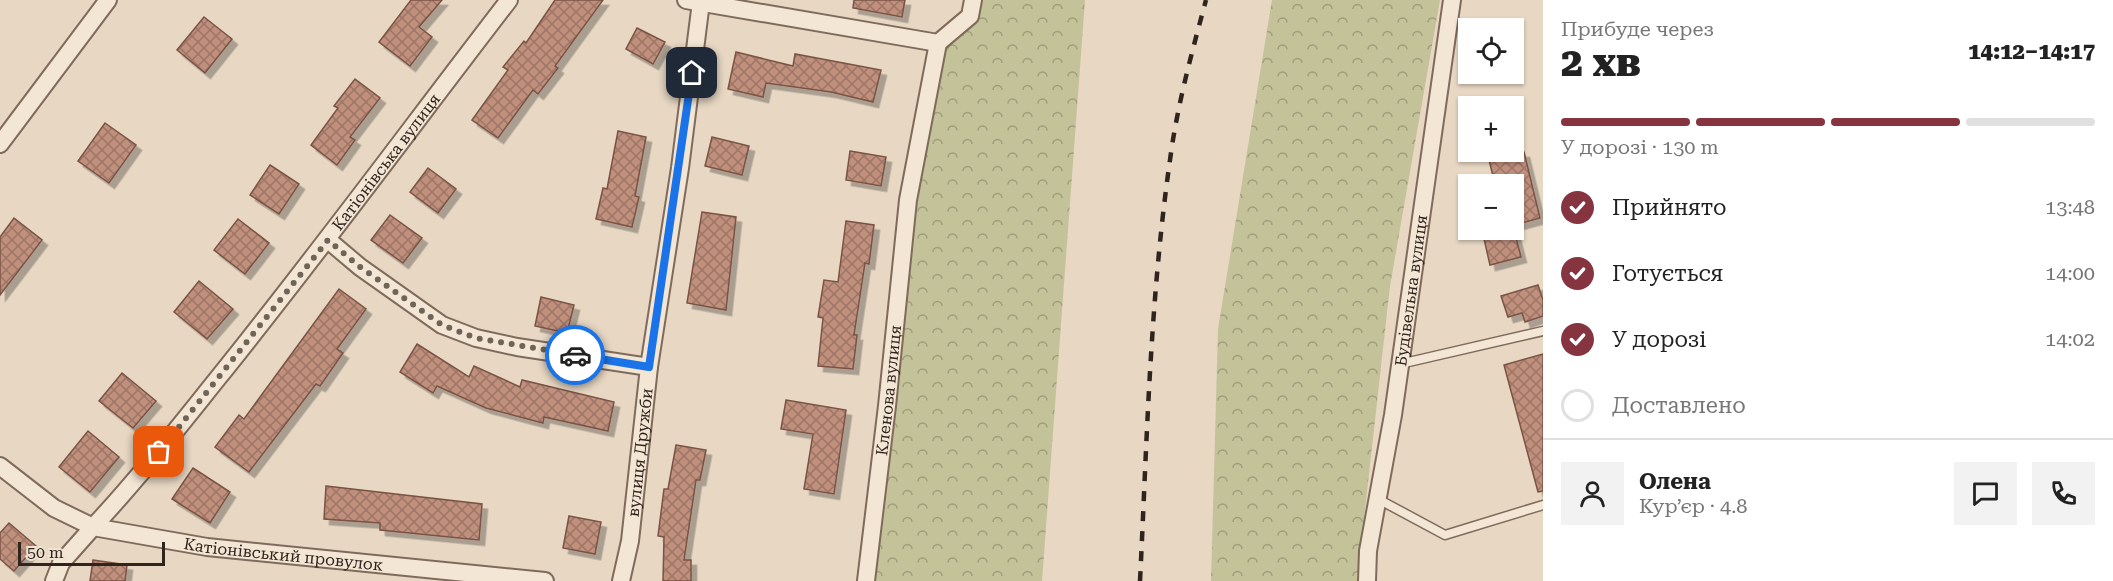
<!DOCTYPE html>
<html lang="uk">
<head>
<meta charset="utf-8">
<style>
  :root { --surface:#fff; --page:#f2f2f2; --text:#222; --muted:#767676; --line:#e0e0e0; --accent:#853440 }
  body { margin:0; font-family:"Roboto Serif",serif; background:var(--page); color:var(--text); height:100vh; display:flex; flex-direction:column; font-size:22px; white-space:nowrap }
  * { box-sizing:border-box; margin:0 }
  p { font-size:20px; color:var(--muted) }
  .icon { flex:none; width:33px; height:33px; fill:none; stroke:currentColor; stroke-width:2; stroke-linecap:round; stroke-linejoin:round }
  .map { position:relative; flex:1; overflow:hidden }
  .panel { display:flex; flex-direction:column; background:var(--surface); width:570px }
  .panel>* { flex:none }
  .controls { position:absolute; left:1458px; top:18px; display:grid; gap:12px }
  .controls a { display:grid; place-items:center; width:66px; height:66px; border-radius:0px; background:var(--surface); box-shadow:0 2px 4px #0004; font-size:30px }
  .scale { position:absolute; left:18px; bottom:15px; width:147px; box-sizing:border-box; padding-left:6px; border:3px solid #30241e; border-top:0; font-size:16px; line-height:21px; white-space:nowrap; color:#30241e; -webkit-text-stroke:4px #f0e3d1; paint-order:stroke }
  .pin { position:absolute; display:grid; place-items:center; width:51px; height:51px; color:#fff; margin:-26px; border-radius:12px; box-shadow:0 3px 9px #0006 }
  .courier { position:absolute; display:grid; place-items:center; width:60px; height:60px; margin:-30px; border:4px solid #1a73e8; border-radius:50%; background:#fff; color:#222; box-shadow:0 2px 8px #0007 }
  .head em { font-style:normal; font-weight:800 }
  .head div { display:flex; flex-direction:column-reverse }
  .head { display:flex; align-items:center; justify-content:space-between; height:102px; padding:0 18px }
  h1 { font-size:39px; font-weight:800; line-height:45px }
  .bar { display:grid; grid-template-columns:repeat(4,1fr); gap:9px 6px; align-content:center; height:72px; padding:0 18px }
  .bar i { height:8px; border-radius:4px; background:var(--line) }
  .bar .active { background:var(--accent) }
  .bar p { grid-column:span 4 }
  .line { display:flex; align-items:center; gap:15px; padding:0 18px; border-top:2px solid var(--line) }
  .line div { flex:1 }
  .round { display:grid; place-items:center; flex:none; width:63px; height:63px; border-radius:0px; background:var(--page) }
  ol { padding:0 18px; list-style:none }
  li { display:flex; align-items:center; gap:18px; height:66px }
  li p { margin-inline-start:auto }
  li .icon { padding:6px; border-radius:50%; background:var(--accent); color:#fff; stroke-width:4 }
  li:last-child { color:var(--muted) }
  li i { width:33px; height:33px; border:3px solid var(--line); border-radius:50% }
  main { display:flex; flex:1; min-height:0 }
  .map>svg:first-child { display:block }
</style>
</head>
<body>
<main>
<div class="map">
<svg width="1543" height="581" viewBox="0 0 1543 581">
  <defs>
    <pattern id="forest-crowns" width="20" height="18" patternUnits="userSpaceOnUse" patternTransform="scale(1.5)"><rect width="20" height="18" fill="#c3c298"/><path d="M2 6a3 3 0 1 1 6 0M12 15a3 3 0 1 1 6 0" fill="none" stroke="#9f9d7b"/></pattern>
    <pattern id="building-cross-hatch" width="8" height="8" patternUnits="userSpaceOnUse" patternTransform="scale(1.5)"><rect width="8" height="8" fill="#c0907d"/><path d="M0 0l8 8M0 8l8-8" fill="none" stroke="#9c7566"/></pattern>
    <filter id="shadow"><feDropShadow dx="5.5" dy="5.5" stdDeviation="0" flood-color="#0004"/></filter>
  </defs>
  <rect width="100%" height="100%" fill="#e7d7c3"/>
  <g fill="url(#forest-crowns)">
    <polygon points="973,0 1085,0 1042,581 866,581 908,200 938,43"/>
    <polygon points="1272,0 1440,0 1390,286 1357,581 1211,581 1218,329"/>
  </g>
  <g fill="url(#building-cross-hatch)" stroke="#7a5345" stroke-width="1.5" filter="url(#shadow)">
    <polygon points="411,0 442,0 419,27 432,37 410,66 379,42"/>
    <polygon points="555,0 603,0 555,66 558,68 538,94 533,90 498,138 472,120 508,70 503,67 524,41 526,43"/>
    <polygon points="854,0 905,0 902,17 853,8"/>
    <polygon points="204,17 232,39 205,73 177,50"/>
    <polygon points="637,28 665,42 653,64 626,49"/>
    <polygon points="736,52 793,66 795,54 881,70 873,102 831,92 766,83 763,97 728,89"/>
    <polygon points="355,79 380,98 350,137 355,140 337,165 311,145 338,108 334,106"/>
    <polygon points="105,123 136,145 109,183 78,161"/>
    <polygon points="618,131 646,137 635,196 639,197 632,227 596,219 603,188 607,189"/>
    <polygon points="712,137 749,146 742,175 705,166"/>
    <polygon points="850,151 886,157 881,186 846,180"/>
    <polygon points="1487,152 1524,152 1540,218 1514,225 1514,184 1495,184"/>
    <polygon points="270,165 299,184 279,214 250,195"/>
    <polygon points="428,168 456,189 438,213 410,192"/>
    <polygon points="702,212 736,217 726,310 687,303"/>
    <polygon points="390,215 422,238 403,263 371,240"/>
    <polygon points="14,218 42,240 0,295 0,237"/>
    <polygon points="238,219 269,243 245,274 214,250"/>
    <polygon points="846,221 874,225 869,264 865,263 854,335 857,335 853,369 818,366 823,318 818,317 824,280 838,282"/>
    <polygon points="1482,230 1514,230 1521,257 1490,265"/>
    <polygon points="199,281 233,309 207,339 174,312"/>
    <polygon points="1538,285 1543,300 1543,316 1525,322 1522,313 1508,317 1501,296"/>
    <polygon points="339,289 366,309 337,349 343,353 320,386 316,384 249,472 215,447 239,415 244,419"/>
    <polygon points="541,297 574,305 567,333 535,326"/>
    <polygon points="417,344 469,377 474,366 520,387 522,380 614,402 608,431 544,417 543,423 486,408 437,386 433,393 400,372"/>
    <polygon points="1543,354 1543,491 1538,492 1504,365"/>
    <polygon points="122,373 156,401 133,428 99,401"/>
    <polygon points="786,400 846,410 834,494 804,489 813,434 781,429"/>
    <polygon points="88,431 119,457 90,492 59,467"/>
    <polygon points="676,445 706,450 700,480 696,480 684,560 691,560 691,581 663,581 664,537 658,536 664,489 668,489"/>
    <polygon points="193,468 230,492 210,523 172,499"/>
    <polygon points="326,486 482,504 479,540 380,530 380,523 324,519"/>
    <polygon points="569,516 601,522 595,554 563,548"/>
    <polygon points="9,523 36,546 14,571 0,559 0,533"/>
    <polygon points="93,560 127,565 125,581 90,581"/>
  </g>
  <g fill="none" stroke-linecap="round" stroke-linejoin="round">
    <defs>
      <g id="lane">
        <polyline points="1400,364 1543,331"/>
        <polyline points="1378,499 1445,535 1543,505"/>
      </g>
      <g id="street">
        <polyline points="686,0 938,43"/>
        <polyline points="938,43 970,16 973,0"/>
        <polyline points="0,144 108,0"/>
        <polyline points="328,240 360,267 442,325 476,338 517,347 649,367"/>
        <path id="s1" d="M0 466 54 508 93 527C137 480 177 429 218 378 318 254 412 126 509 0"/>
        <path id="s2" d="M54 581 61 563 93 527 207 547 545 581"/>
        <path id="s3" d="M621 581 630 541 649 367 680 168 701 2"/>
        <path id="s4" d="M866 581 887 406 908 200 938 43"/>
        <path id="s5" d="M1367 581 1368 551 1393 415 1452 0"/>
      </g>
    </defs>
    <use href="#lane" stroke="#7f6a5c" stroke-width="11"/>
    <use href="#street" stroke="#7f6a5c" stroke-width="20"/>
    <use href="#lane" stroke="#f3e6d4" stroke-width="8"/>
    <use href="#street" stroke="#f3e6d4" stroke-width="16"/>
    <path stroke="#30241e" stroke-width="4.5" stroke-dasharray="10 10" stroke-linecap="butt" d="M1140 581C1147 441 1150 299 1170 160 1177 106 1192 52 1206 0"/>
  </g>
  <g fill="none" stroke-linecap="round" stroke-linejoin="round">
    <polyline stroke="#706358" stroke-width="6" stroke-dasharray="0 10.8" points="159,452 328,240 360,267 442,325 476,338 575,355"/>
    <polyline stroke="#1a73e8" stroke-width="8" points="575,355 649,367 692,73"/>
  </g>
  <g text-anchor="middle" stroke-width="6" stroke-linejoin="round" paint-order="stroke">
    <g font-size="16" fill="#30241e" stroke="#f0e3d1">
      <text dy="6" stroke="none"><textPath href="#s1" startOffset="580">Катіонівська вулиця</textPath></text>
      <text dy="6" stroke="none"><textPath href="#s5" startOffset="294">Будівельна вулиця</textPath></text>
      <text dy="6" stroke="none"><textPath href="#s4" startOffset="192">Кленова вулиця</textPath></text>
      <text dy="6" stroke="none"><textPath href="#s3" startOffset="130">вулиця Дружби</textPath></text>
      <text dy="6" stroke="none"><textPath href="#s2" startOffset="260">Катіонівський провулок</textPath></text>
    </g>
  </g>
</svg>
<div class="controls">
<a><svg class="icon" aria-label="locate" viewBox="0 0 24 24"><circle cx="12" cy="12" r="6"/><path d="M12 2v4M12 18v4M2 12h4M18 12h4"/></svg></a>
<a>+</a>
<a>−</a>
</div>
<div class="scale">50 m</div>
<div class="pin" style="left:159px;top:452px;background:#ea580c"><svg class="icon" aria-label="bag" viewBox="0 0 24 24"><path d="M5 8h14l-1 12H6zM9 8a3 3 0 0 1 6 0"/></svg></div>
<div class="pin" style="left:692px;top:73px;background:#1f2937"><svg class="icon" aria-label="home" viewBox="0 0 24 24"><path d="M3 11l9-7 9 7M6 9v11h12V9"/></svg></div>
<div class="courier" style="left:575px;top:355px"><svg class="icon" aria-label="car" viewBox="0 0 24 24"><path d="M5 17H2v-5l4-1 3-4h7l3 4 3 1v5h-3M9 17h6M6 11h13"/><circle cx="7" cy="17" r="2"/><circle cx="17" cy="17" r="2"/></svg></div>
</div>
<section class="panel">
<div class="head"><div><h1>2 хв</h1><p>Прибуде через</p></div><em>14:12–14:17</em></div>
<div class="bar"><i class="active"></i><i class="active"></i><i class="active"></i><i></i><p>У дорозі · 130 m</p></div>
<ol>
<li><svg class="icon" aria-label="check" viewBox="0 0 24 24"><path d="M5 12l5 5 9-10"/></svg>Прийнято<p>13:48</p></li>
<li><svg class="icon" aria-label="check" viewBox="0 0 24 24"><path d="M5 12l5 5 9-10"/></svg>Готується<p>14:00</p></li>
<li><svg class="icon" aria-label="check" viewBox="0 0 24 24"><path d="M5 12l5 5 9-10"/></svg>У дорозі<p>14:02</p></li>
<li><i></i>Доставлено</li>
</ol>
<div class="line" style="height:108px"><a class="round"><svg class="icon" aria-label="person" viewBox="0 0 24 24"><circle cx="12" cy="8" r="4"/><path d="M4 21q1-7 8-7t8 7"/></svg></a><div><b>Олена</b><p>Кур’єр · 4.8</p></div><a class="round"><svg class="icon" aria-label="chat" viewBox="0 0 24 24"><path d="M4 5h16v11H9l-5 4z"/></svg></a><a class="round"><svg class="icon" aria-label="phone" viewBox="0 0 24 24"><path d="M5 4h4l2 5-3 2q2 4 5 5l2-3 5 2v4C11 20 4 13 5 4z"/></svg></a></div>
</section>
</main>
</body>
</html>
